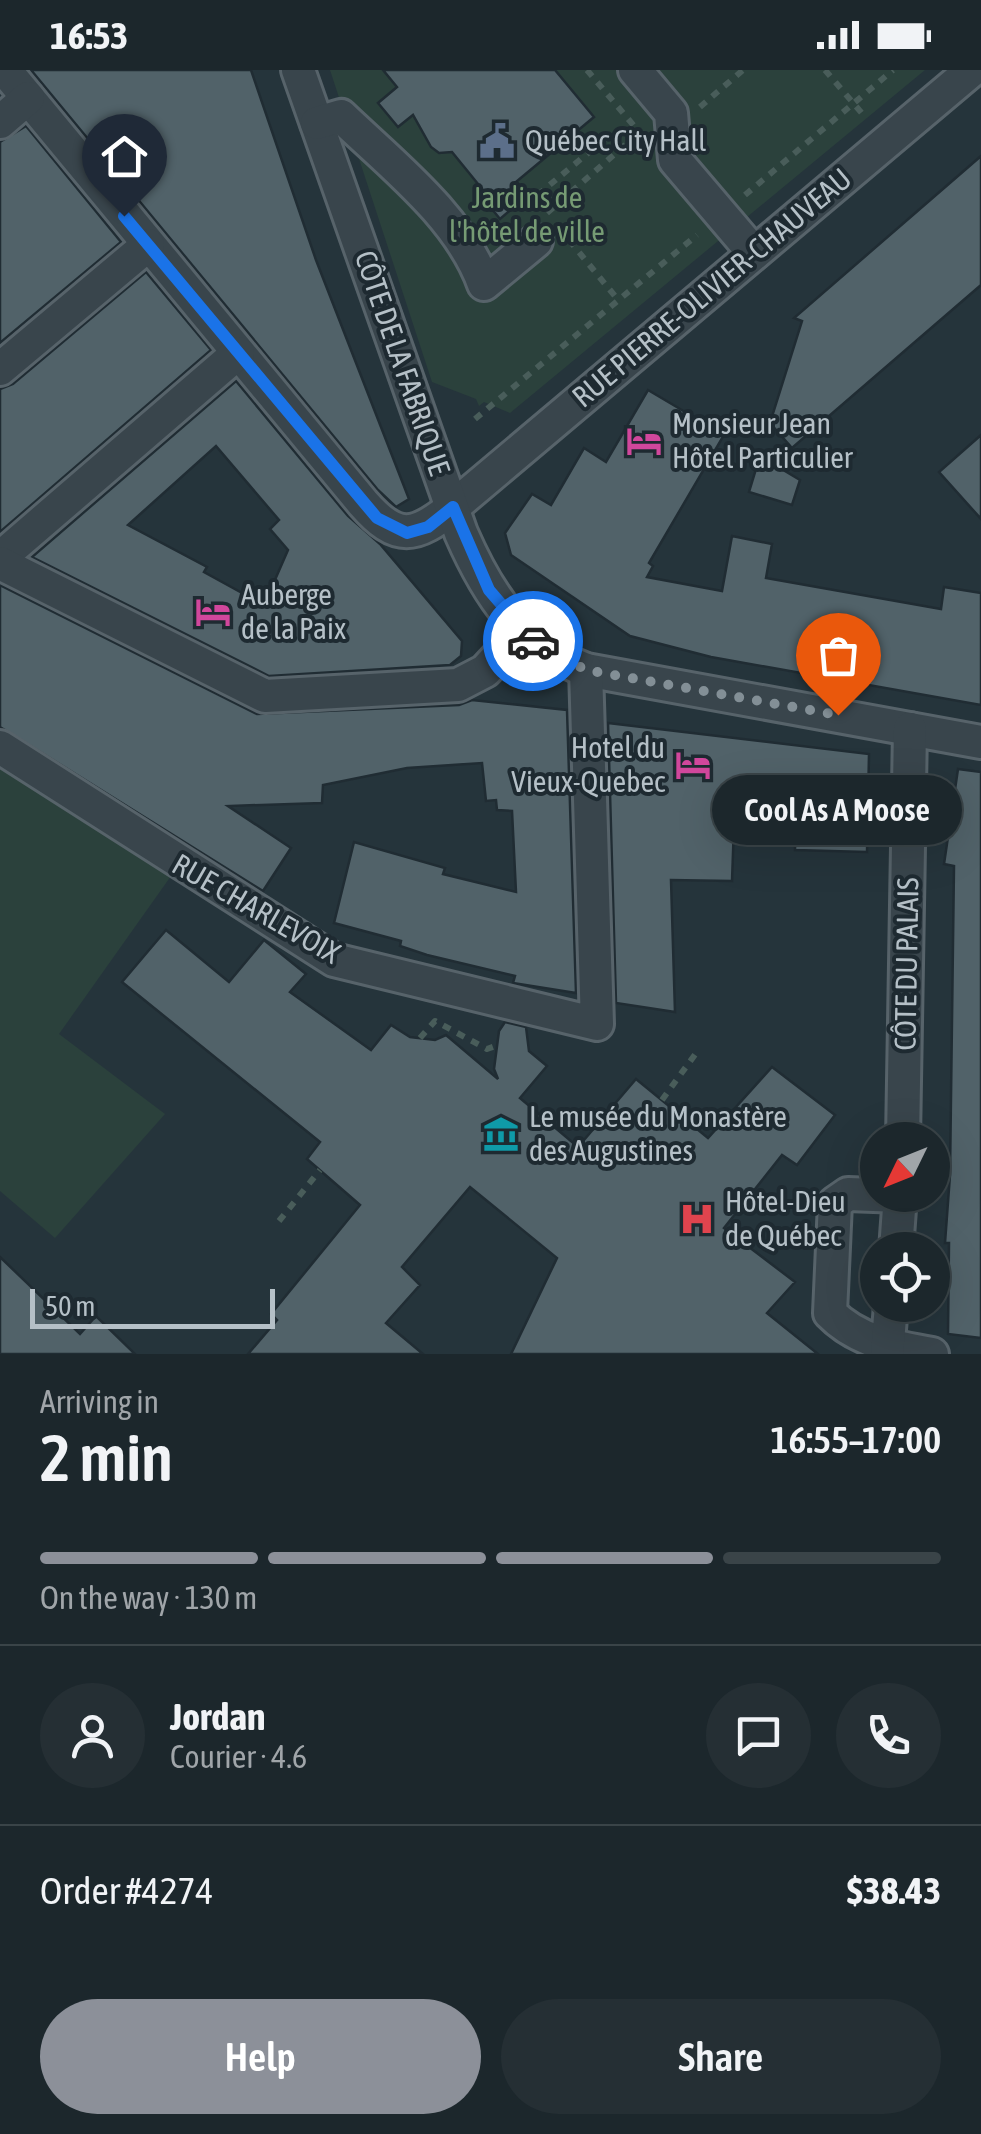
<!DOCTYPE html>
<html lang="en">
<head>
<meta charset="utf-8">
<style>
  :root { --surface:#1c272c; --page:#252f34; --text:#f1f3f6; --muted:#a0a5a9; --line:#3a4448; --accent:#8c9099 }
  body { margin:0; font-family:"Asap Condensed",sans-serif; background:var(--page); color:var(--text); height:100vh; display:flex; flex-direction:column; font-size:38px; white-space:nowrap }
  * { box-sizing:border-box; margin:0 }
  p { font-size:32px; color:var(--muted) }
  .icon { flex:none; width:55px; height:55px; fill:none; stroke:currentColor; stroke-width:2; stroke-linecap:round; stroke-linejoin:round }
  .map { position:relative; height:1284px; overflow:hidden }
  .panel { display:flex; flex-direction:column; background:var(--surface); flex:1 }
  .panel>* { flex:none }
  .needle { width:65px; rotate:227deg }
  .buttons { position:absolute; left:860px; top:1052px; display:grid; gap:20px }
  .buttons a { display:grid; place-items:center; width:90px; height:90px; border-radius:50%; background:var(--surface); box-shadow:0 10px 40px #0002,0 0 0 2px var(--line); font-size:50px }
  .scale { position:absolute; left:30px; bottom:25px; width:245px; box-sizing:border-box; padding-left:10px; border:5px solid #b5c0c7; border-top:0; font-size:28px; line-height:35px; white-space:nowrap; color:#b5c0c7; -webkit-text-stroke:8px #1e2a31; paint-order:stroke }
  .pin { position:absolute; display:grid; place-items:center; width:85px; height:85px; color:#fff; margin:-102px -42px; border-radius:50% 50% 50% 0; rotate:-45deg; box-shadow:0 0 10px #0007 }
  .pin .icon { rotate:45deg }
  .courier { position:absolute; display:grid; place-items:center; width:100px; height:100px; margin:-50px; border:8px solid #1a73e8; border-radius:50%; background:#fff; color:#222; box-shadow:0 2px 12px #0007 }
  .bubble { position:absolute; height:70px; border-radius:35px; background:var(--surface); box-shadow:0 10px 40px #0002,0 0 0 2px var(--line); font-size:32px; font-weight:600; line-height:70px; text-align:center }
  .head em { font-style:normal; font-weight:600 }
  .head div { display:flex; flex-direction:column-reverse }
  .head { display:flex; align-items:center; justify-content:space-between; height:170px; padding:0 40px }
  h1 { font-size:65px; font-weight:600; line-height:75px }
  .bar { display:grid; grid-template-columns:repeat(4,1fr); gap:15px 10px; align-content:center; height:120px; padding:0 40px }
  .bar i { height:12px; border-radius:8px; background:var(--line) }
  .bar .selected { background:var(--accent) }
  .bar p { grid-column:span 4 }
  .line { display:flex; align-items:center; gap:25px; padding:0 40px; border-top:2px solid var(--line) }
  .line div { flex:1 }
  .round { display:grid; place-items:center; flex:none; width:105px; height:105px; border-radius:52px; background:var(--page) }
  .action { display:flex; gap:20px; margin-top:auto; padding:20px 40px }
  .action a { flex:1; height:115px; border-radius:60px; background:var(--accent); color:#fff; font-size:40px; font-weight:600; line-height:115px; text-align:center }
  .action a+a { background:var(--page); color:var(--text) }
  .status { display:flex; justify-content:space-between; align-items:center; height:70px; padding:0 50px; background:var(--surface); direction:ltr }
  .status svg { height:28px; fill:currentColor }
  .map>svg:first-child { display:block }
</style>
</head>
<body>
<div class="status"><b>16:53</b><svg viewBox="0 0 49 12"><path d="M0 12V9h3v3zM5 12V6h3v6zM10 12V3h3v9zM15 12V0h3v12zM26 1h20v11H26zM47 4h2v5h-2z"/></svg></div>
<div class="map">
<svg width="981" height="1284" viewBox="0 0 981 1284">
  <rect width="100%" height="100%" fill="#25343b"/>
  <g fill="#2b413c">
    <polygon points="330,0 925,0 510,343 484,332 479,336 476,329 432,312"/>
    <polygon points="0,688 171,806 59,964 165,1044 55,1168 0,1121"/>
  </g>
  <g fill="#516269" stroke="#202c33" stroke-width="2.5" fill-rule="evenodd">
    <polygon points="31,0 251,0 316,190 409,429 396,437 378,420"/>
    <polygon points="383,0 555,0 594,47 516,112 527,126 500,149 483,128 487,125 452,82 439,83 431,77 413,45 398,57 378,33 397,17"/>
    <polygon points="26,56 121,172 0,273 0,72"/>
    <polygon points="981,86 981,215 792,378 770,353 802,251 794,248"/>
    <polygon points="146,202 211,280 0,462 0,319 13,314"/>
    <path d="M236 311 348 446 380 474 462 571 461 586 450 595 269 606 32 487ZM216 376 279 450 270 459 288 480 264 535 204 502 207 497 128 455Z"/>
    <polygon points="648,320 724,365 649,493 653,496 647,507 722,521 732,466 772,474 766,508 941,539 944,517 981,523 981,635 711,587 630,566 511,485 505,463 532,424 551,435 584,378 606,392"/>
    <polygon points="981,365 981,449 939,402"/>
    <polygon points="760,386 800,410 792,435 749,422"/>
    <polygon points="0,515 257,644 459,635 472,630 567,640 576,923 513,913 515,906 427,885 400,876 401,871 334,853 354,772 445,798 443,804 516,822 512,741 497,740 496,730 486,731 482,693 407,698 323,715 322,733 228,736 291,778 263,821 0,657"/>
    <polygon points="608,653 869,684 867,782 795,780 796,735 735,727 732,811 671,810 675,942 616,933"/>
    <polygon points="958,699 981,702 981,1268 948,1264 949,1173 945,1173 950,1105 954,796 944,794"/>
    <polygon points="166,860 229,912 264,870 306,904 290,922 371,980 391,955 410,967 435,970 446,965 498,1009 494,999 499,961 505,952 526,957 529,981 547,996 520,1028 578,1077 636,1009 708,1068 772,997 835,1045 797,1095 782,1085 724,1158 795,1212 767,1243 818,1284 511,1284 557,1188 470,1117 402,1197 420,1215 386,1253 423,1284 248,1284 277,1250 271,1244 360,1135 307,1089 320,1072 122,912"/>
    <polygon points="0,1187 80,1264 96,1246 135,1284 0,1284"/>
  </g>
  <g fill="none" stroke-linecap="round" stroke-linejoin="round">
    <defs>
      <g id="minor">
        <path d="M5 0 363 433C397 472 415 468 453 437L972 0"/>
        <path d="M298 0 461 463C488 525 520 574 586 600L981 672"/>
        <polyline points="635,0 671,43 675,90 754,183"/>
        <polyline points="0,52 28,28"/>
        <path d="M317 53 341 46C391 94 460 147 484 214L536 171"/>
        <polyline points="0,299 148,175"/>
        <polyline points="0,488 238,283"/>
        <polyline points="0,493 265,626 458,615 485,601 522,561"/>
        <polyline points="0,677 334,890 597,954 586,600"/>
        <polyline points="903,1070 910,659"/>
        <path d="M900 1126 848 1124 835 1133 830 1243C857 1271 896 1278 932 1284"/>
        <polyline points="896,1180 900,1125"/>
        <polyline points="887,1284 891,1235"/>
      </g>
    </defs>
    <use href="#minor" stroke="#57636a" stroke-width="38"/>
    <g stroke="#495d5a" stroke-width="6" stroke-dasharray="8 8" stroke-linecap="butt">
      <polyline points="587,0 640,63"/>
      <polyline points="825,0 866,48"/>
      <polyline points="700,37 743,0"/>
      <polyline points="745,125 893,0"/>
      <polyline points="541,137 534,128 606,68"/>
      <polyline points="547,143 640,62"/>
      <polyline points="569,170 619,231"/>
      <polyline points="475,349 697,165"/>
      <polyline points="420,968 435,951 487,979 498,975"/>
      <polyline points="662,1030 699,979"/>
      <polyline points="279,1151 320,1100"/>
    </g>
    <use href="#minor" stroke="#39454c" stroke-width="32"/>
  </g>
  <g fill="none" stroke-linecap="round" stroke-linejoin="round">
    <polyline stroke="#838f96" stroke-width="10" stroke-dasharray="0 18" points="533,571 586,600 838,645"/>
    <polyline stroke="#1a73e8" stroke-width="12" points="124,146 377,448 407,463 428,457 453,437 489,520 533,571"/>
  </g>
  <defs>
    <symbol id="civic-bare" viewBox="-9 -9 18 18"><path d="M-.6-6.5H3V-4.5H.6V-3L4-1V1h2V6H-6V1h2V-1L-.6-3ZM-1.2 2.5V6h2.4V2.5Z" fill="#5c6f8a" stroke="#1e2a31" stroke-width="2.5" paint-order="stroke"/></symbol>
    <symbol id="hotel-bare" viewBox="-9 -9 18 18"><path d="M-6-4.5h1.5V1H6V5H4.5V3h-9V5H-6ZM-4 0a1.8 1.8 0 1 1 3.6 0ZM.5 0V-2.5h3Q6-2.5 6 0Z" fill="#d1479c" stroke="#1e2a31" stroke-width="2.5" paint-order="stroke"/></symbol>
    <symbol id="museum-bare" viewBox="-9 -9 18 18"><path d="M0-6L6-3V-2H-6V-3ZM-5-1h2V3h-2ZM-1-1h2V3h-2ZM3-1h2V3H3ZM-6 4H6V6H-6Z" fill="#0f9aa8" stroke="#1e2a31" stroke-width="2.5" paint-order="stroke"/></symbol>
    <symbol id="hospital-bare" viewBox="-9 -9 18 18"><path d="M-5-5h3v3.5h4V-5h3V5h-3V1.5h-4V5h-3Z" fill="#e0444e" stroke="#1e2a31" stroke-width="2.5" paint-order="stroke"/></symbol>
  </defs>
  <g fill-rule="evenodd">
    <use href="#civic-bare" x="472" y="46" width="50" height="50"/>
    <use href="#hotel-bare" x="619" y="346" width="50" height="50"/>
    <use href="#hotel-bare" x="188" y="517" width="50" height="50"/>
    <use href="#hotel-bare" x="668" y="670" width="50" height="50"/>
    <use href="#museum-bare" x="476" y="1039" width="50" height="50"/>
    <use href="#hospital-bare" x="672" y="1124" width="50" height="50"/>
  </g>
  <g text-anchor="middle" stroke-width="8" stroke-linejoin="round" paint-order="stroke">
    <g font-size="30" fill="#b5c0c7" stroke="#1e2a31" text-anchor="start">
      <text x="525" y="81">Québec City Hall</text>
      <text x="672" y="364">Monsieur Jean<tspan x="672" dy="34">Hôtel Particulier</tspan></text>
      <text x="241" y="535">Auberge<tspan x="241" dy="34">de la Paix</tspan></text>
      <text x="665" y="688" text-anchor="end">Hotel du<tspan x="665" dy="34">Vieux-Quebec</tspan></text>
      <text x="529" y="1057">Le musée du Monastère<tspan x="529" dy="34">des Augustines</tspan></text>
      <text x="725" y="1142">Hôtel-Dieu<tspan x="725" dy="34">de Québec</tspan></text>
    </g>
    <g font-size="30" fill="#769b74" stroke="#1e2a31">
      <text x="527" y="138">Jardins de<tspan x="527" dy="34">l'hôtel de ville</tspan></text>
    </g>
    <g font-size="30" fill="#b5c0c7" stroke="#1e2a31">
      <text transform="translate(712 218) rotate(-40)" y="10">RUE PIERRE-OLIVIER-CHAUVEAU</text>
      <text transform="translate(402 293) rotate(71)" y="10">CÔTE DE LA FABRIQUE</text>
      <text transform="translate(256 839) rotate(30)" y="10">RUE CHARLEVOIX</text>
      <text transform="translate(907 894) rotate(-89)" y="10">CÔTE DU PALAIS</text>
    </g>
  </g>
</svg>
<div class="buttons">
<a><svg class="needle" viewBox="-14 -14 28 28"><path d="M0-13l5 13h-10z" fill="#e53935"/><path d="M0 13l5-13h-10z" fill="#a0a5a9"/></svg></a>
<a><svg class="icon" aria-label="locate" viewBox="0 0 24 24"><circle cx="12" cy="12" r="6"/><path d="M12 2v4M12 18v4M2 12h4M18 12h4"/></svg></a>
</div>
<div class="scale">50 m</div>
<div class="pin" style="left:838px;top:645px;background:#ea580c"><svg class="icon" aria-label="bag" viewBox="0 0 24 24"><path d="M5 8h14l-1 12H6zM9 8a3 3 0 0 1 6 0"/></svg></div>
<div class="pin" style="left:124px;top:146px;background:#1f2937"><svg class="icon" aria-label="home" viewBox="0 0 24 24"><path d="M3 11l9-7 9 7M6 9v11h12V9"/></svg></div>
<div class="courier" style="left:533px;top:571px"><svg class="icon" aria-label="car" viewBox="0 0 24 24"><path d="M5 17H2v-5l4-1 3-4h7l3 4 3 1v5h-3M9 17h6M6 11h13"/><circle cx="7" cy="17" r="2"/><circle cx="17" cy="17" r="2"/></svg></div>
<div class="bubble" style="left:712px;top:705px;width:250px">Cool As A Moose</div>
</div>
<section class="panel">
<div class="head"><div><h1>2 min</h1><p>Arriving in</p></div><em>16:55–17:00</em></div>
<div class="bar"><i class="selected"></i><i class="selected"></i><i class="selected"></i><i></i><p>On the way · 130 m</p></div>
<div class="line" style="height:180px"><a class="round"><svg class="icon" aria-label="person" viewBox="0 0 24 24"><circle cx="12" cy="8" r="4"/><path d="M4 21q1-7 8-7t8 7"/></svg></a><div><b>Jordan</b><p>Courier · 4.6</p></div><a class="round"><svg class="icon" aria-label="chat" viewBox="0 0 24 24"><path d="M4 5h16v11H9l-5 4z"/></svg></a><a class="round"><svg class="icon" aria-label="phone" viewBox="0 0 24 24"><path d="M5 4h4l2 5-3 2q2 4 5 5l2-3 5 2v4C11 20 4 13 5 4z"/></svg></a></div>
<div class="line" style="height:130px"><div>Order #4274</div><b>$38.43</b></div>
<div class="action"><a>Help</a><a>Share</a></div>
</section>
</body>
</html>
